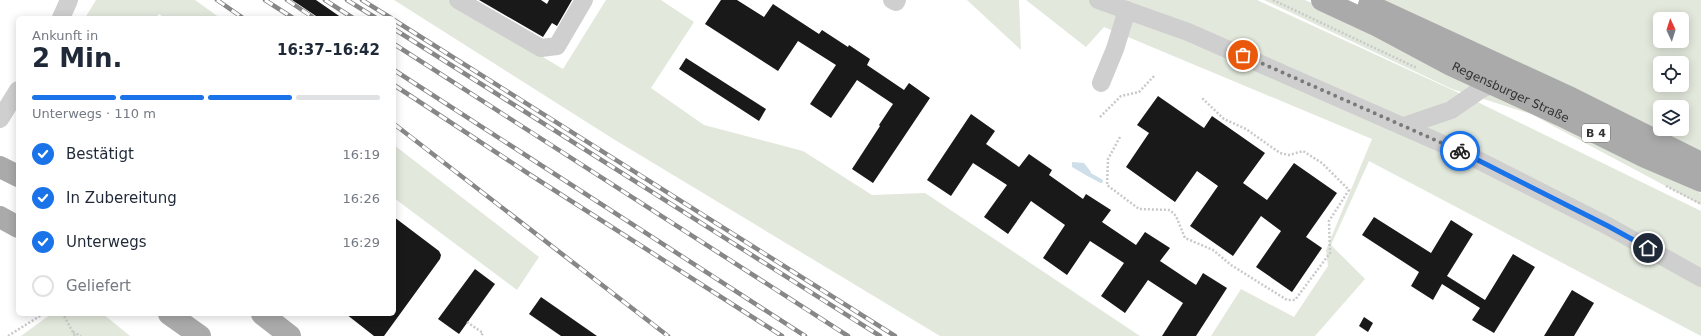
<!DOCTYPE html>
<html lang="de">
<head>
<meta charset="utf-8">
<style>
  :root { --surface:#fff; --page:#f2f2f3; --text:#1f2937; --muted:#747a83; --line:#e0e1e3; --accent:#1a73e8 }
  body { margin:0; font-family:"DejaVu Sans",sans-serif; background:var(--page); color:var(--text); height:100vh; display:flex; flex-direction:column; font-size:15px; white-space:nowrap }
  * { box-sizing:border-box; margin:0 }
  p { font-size:13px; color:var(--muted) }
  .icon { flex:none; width:22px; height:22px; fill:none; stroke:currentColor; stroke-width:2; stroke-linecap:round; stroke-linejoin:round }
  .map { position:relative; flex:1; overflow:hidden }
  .side { position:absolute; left:16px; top:16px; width:380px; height:300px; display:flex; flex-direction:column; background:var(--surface); border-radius:6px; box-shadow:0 2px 10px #0003 }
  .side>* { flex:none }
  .needle { width:26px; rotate:356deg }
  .buttons { position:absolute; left:1653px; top:12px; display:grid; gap:8px }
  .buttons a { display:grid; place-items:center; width:36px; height:36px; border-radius:6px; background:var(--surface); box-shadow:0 2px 10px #0003; font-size:20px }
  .pin { position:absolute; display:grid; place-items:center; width:34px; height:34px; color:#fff; margin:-17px; border:2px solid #fff; border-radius:50%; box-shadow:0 1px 4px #0007 }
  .courier { position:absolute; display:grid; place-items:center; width:40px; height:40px; margin:-20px; border:3px solid #1a73e8; border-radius:50%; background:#fff; color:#222; box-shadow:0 1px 5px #0007 }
  .summary em { font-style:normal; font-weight:700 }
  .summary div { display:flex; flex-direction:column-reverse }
  .summary { display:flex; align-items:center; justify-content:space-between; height:68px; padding:0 16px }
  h1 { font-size:26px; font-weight:700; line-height:30px }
  .bar { display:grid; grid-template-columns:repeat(4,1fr); gap:6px 4px; align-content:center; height:48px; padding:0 16px }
  .bar i { height:5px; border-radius:3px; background:var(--line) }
  .bar .on { background:var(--accent) }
  .bar p { grid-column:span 4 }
  ol { padding:0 16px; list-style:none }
  li { display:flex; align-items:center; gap:12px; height:44px }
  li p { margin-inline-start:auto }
  li .icon { padding:4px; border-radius:50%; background:var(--accent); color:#fff; stroke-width:4 }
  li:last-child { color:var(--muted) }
  li i { width:22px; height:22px; border:2px solid var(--line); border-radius:50% }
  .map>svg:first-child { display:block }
</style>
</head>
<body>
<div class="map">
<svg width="1701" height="336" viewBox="0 0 1701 336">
  <rect width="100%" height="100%" fill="#fff"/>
  <g fill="#e2e8dc" fill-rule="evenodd">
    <polygon points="96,0 195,0 220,18 165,18 159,14 155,18 85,18"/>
    <polygon points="394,0 448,0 563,69 606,0 661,0 694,22 651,88 704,125 803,151 872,195 925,193 1140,336 940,336 615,140"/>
    <polygon points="967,0 1019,0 1021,50"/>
    <polygon points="1026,0 1257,0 1459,93 1701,211 1701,336 1369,161 1331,245 1365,279 1315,336 1211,336 1241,289 1294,317 1328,266 1326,250 1372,139 1104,27 1086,47"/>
    <polygon points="1264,0 1305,0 1393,40 1653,171 1701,193 1701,205 1531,114 1452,89"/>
    <path d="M1370 0H1701V158ZM1660 19H1682V41H1660ZM1660 63H1682V85H1660ZM1660 107H1682V129H1660Z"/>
    <polygon points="394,145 539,257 517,290 394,198"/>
    <polygon points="51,314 103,314 130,336 21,336"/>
  </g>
  <polygon fill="#cedfe9" points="1072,162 1084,163 1091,172 1089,177 1072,167"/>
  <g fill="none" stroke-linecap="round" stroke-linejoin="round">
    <polyline stroke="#cedfe9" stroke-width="4" points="1090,175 1101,181"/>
  </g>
  <g fill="#191919">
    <polygon points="292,0 316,0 342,18 319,18"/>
    <polygon points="479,0 541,0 547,4 549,0 572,0 557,26 552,23 543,37"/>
    <polygon points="721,0 737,0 764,17 773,4 819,34 822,30 848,47 849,45 870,59 867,65 904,90 909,83 930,98 873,183 852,169 880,126 879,125 893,104 857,80 831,118 810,104 836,65 798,41 778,71 705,24"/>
    <polygon points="686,58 766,109 759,121 679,69"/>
    <polygon points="1158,96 1204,128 1212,116 1265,153 1243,183 1267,200 1294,163 1337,193 1306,237 1322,248 1292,292 1256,267 1281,231 1261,216 1233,256 1190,226 1218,186 1197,171 1175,202 1126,167 1149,133 1137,125"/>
    <polygon points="971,114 995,131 986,144 1019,167 1029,154 1052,170 1049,175 1083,199 1086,194 1111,210 1102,222 1136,245 1145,232 1170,248 1160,261 1196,285 1203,273 1227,288 1196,336 1162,336 1183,303 1148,280 1125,313 1101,296 1124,263 1090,241 1067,275 1043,258 1065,225 1031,201 1008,234 984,217 1007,185 973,163 951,196 927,180"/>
    <polygon points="394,217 439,251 441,255 440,259 384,336 374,336 346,314 394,314"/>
    <polygon points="1374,217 1431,253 1451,220 1473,234 1447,276 1485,300 1513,254 1535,267 1494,333 1472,320 1480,308 1442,284 1433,300 1411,286 1419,272 1362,235"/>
    <polygon points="475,269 495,284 459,334 438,319"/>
    <polygon points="1572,290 1594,303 1574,336 1544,336"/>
    <polygon points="541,297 597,336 561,336 529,314"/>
    <polygon points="1364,317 1373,323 1368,332 1359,326"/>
  </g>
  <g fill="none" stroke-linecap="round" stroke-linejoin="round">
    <g stroke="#c9c9c9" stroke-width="2.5" stroke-dasharray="2 2" stroke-linecap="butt">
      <polyline points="1273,0 1417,68"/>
      <polyline points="1100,117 1121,96 1139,92 1155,75"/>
      <polyline points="1120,137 1108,159 1107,185 1139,209 1170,210 1176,216 1185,238 1213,250 1231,265 1287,300 1295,300 1330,253 1329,221 1349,190 1322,163 1303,151 1289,155 1280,153 1246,129 1224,119 1202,98"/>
      <polyline points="1666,186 1701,204"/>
      <polyline points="61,314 64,316 75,336"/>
      <polyline points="467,322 483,333 481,336"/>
      <polyline points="73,332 81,336"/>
      <polyline points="8,336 43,314"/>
    </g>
    <g stroke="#cfcfcf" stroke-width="18">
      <polyline points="458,0 541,48 557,46 584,0"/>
      <polyline points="892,0 896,2 897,0"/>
      <polyline points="1098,0 1188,32 1468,155 1608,226 1701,278"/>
      <polyline points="61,18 69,0"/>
      <polyline points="1101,83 1115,49 1127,10"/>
      <polyline points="0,119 18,90"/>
      <polyline points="1404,126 1451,110 1480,90 1492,84"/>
    </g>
    <g stroke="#aaa" stroke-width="22">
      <path id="s1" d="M1322 0 1378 26 1451 65 1560 115 1645 157 1701 181"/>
      <polyline points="1369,5 1571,98 1701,163"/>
      <polyline points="0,167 18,176"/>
      <polyline points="0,217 18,227"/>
      <polyline points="169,314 200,336"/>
      <polyline points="262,314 290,336"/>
    </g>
    <defs>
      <g id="rail">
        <polyline points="217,0 243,18"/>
        <polyline points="265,0 293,18"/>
        <polyline points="287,0 314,18"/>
        <polyline points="325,0 353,18"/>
        <polyline points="347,0 376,18"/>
        <polyline points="362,0 391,18"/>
        <polyline points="394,20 895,336"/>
        <polyline points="394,29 880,336"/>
        <polyline points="394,44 848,336"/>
        <polyline points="394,70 805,336"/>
        <polyline points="394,85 529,174 782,336"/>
        <polyline points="394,124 668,336"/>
      </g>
    </defs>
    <use href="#rail" stroke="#878787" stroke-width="4.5"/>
    <use href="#rail" stroke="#fff" stroke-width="3" stroke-dasharray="9" stroke-linecap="butt"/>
  </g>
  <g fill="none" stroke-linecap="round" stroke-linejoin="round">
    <polyline stroke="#7a7a7a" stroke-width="4" stroke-dasharray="0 7.2" points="1243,55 1460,151"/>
    <polyline stroke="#1a73e8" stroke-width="5" points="1460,151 1608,226 1648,248"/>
  </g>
  <g text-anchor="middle" stroke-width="4" stroke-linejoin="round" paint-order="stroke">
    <rect fill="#fff" stroke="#707070" stroke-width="1" x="1582" y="124" width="28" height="18" rx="3"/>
    <g font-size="11" font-weight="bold" fill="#323232">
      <text x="1596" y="137">B 4</text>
    </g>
    <g font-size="12" fill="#323232" stroke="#fff">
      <text dy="4" stroke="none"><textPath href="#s1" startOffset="210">Regensburger Straße</textPath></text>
    </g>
  </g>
</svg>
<div class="buttons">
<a><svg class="needle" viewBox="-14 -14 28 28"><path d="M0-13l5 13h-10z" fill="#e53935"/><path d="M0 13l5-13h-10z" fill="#747a83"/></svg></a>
<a><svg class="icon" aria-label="locate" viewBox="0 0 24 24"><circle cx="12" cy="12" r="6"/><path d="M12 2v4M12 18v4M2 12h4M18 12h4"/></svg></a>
<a><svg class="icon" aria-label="layers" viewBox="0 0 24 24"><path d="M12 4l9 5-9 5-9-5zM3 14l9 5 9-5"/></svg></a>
</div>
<div class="pin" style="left:1243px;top:55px;background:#ea580c"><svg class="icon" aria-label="bag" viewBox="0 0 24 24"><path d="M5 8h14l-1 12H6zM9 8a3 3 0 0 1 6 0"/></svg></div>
<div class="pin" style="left:1648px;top:248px;background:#1f2937"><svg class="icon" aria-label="home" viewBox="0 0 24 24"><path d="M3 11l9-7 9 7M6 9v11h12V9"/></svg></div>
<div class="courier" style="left:1460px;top:151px"><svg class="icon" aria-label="bike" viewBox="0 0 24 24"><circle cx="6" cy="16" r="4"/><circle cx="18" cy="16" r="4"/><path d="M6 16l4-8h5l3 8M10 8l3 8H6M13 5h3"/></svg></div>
<section class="side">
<div class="summary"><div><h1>2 Min.</h1><p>Ankunft in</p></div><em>16:37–16:42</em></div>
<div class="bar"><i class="on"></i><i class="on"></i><i class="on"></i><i></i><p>Unterwegs · 110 m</p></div>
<ol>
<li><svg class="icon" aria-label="check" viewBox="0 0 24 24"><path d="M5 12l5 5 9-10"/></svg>Bestätigt<p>16:19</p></li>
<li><svg class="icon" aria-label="check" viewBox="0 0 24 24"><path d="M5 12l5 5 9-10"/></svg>In Zubereitung<p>16:26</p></li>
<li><svg class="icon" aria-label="check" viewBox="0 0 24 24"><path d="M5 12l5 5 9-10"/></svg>Unterwegs<p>16:29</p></li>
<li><i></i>Geliefert</li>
</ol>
</section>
</div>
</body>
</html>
